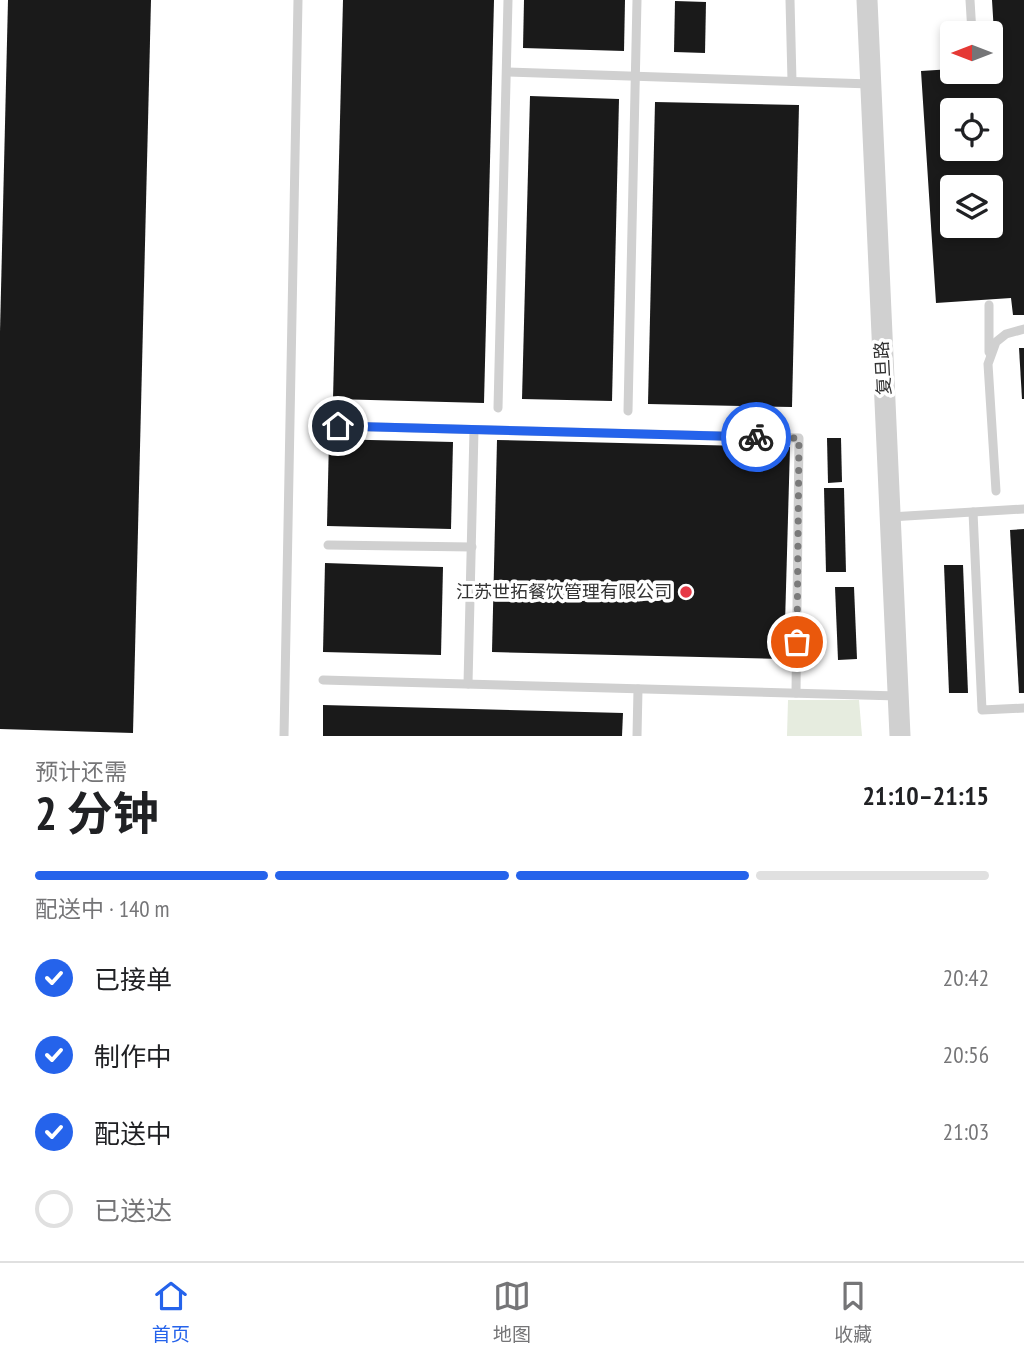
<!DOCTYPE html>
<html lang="zh">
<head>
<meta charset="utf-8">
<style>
  :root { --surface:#fff; --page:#f2f2f2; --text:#202124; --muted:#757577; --line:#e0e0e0; --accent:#2563eb }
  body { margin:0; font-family:"PT Sans Narrow","Noto Sans SC",sans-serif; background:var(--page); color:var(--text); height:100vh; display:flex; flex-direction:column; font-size:26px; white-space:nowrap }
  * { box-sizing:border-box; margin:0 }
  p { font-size:23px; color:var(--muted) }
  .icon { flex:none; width:38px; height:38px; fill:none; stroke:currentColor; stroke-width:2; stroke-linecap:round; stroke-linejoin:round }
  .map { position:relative; height:736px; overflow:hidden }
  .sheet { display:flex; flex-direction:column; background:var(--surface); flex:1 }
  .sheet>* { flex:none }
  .needle { width:46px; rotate:270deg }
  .tools { position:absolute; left:940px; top:21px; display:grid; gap:14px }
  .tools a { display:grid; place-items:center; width:63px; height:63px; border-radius:7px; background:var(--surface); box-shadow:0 4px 10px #0003; font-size:35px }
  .pin { position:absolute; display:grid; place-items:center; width:60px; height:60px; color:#fff; margin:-30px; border:4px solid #fff; border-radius:50%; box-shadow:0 2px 7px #0007 }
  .courier { position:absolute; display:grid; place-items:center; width:70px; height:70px; margin:-35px; border:5px solid #2563eb; border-radius:50%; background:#fff; color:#222; box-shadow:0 2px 9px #0007 }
  .summary em { font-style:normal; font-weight:700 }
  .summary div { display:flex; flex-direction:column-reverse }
  .summary { display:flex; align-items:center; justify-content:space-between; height:119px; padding:0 35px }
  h1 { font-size:46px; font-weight:700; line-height:52px }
  .bar { display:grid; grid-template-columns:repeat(4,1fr); gap:10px 7px; align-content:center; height:84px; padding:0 35px }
  .bar i { height:9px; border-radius:5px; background:var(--line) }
  .bar .selected { background:var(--accent) }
  .bar p { grid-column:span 4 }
  ol { padding:0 35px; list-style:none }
  li { display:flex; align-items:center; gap:21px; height:77px }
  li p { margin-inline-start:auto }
  li .icon { padding:7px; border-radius:50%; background:var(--accent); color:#fff; stroke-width:4 }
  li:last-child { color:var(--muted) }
  li i { width:38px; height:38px; border:4px solid var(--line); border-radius:50% }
  .dock { display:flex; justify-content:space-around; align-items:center; height:98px; border-top:2px solid var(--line); background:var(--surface); font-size:19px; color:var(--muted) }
  .dock a { display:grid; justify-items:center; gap:4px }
  .dock .selected { color:var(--accent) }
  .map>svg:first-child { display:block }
</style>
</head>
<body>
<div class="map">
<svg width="1024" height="736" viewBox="0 0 1024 736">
  <rect width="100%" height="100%" fill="#fff"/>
  <polygon fill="#e6ecdf" points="788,700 859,700 862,736 787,736"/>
  <g fill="#1a1a1a" fill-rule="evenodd">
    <polygon points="8,0 151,0 133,733 0,729 0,332"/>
    <polygon points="343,0 494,0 484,403 333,399"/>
    <polygon points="524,0 625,0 624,51 523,48"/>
    <path d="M992 0H1024V315H1013L1011 298 936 303 921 71 952 69V72H990V66H996ZM952 110H990V149H952ZM952 187H990V226H952Z"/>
    <polygon points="675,1 706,2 705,53 674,52"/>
    <polygon points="530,96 619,99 612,401 522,399"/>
    <polygon points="655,102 799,105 792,407 648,404"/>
    <polygon points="1019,348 1024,348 1024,399 1022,399"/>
    <polygon points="827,438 841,438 842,482 828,483"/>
    <polygon points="329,439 453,442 451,529 327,526"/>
    <polygon points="497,440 790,447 784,659 492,652"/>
    <polygon points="824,488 844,488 846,572 826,572"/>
    <polygon points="1024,529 1024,693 1019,693 1010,530"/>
    <polygon points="325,563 443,567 441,655 323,652"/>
    <polygon points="944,565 963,565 968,693 949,693"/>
    <polygon points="835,587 854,587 857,659 838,660"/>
    <polygon points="323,705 623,713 622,736 323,736"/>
  </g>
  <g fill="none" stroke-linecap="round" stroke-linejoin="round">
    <g stroke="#d0d0d0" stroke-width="9">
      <polyline points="790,0 792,81"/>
      <polyline points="970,0 972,33"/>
      <polyline points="507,72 871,84"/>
      <polyline points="989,305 989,352"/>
      <polyline points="498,408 508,0"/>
      <polyline points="628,411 637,0"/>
      <polyline points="338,426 799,438 796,693"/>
      <polyline points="996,491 988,364 996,342 1006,334 1024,329"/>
      <polyline points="973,512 982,710 1024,708"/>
      <polyline points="890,517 1024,509"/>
      <polyline points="328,545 472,547"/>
      <polyline points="323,680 898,696"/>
      <polyline points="468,684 474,430"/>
      <polyline points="284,736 298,0"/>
      <polyline points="637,736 638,689"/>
    </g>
    <polyline stroke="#d0d0d0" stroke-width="21" points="867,0 900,736"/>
  </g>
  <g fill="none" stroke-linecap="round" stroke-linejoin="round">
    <polyline stroke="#7a7a7a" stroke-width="7" stroke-dasharray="0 12.6" points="756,437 799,438 797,642"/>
    <polyline stroke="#2563eb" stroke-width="9" points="338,426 756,437"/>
  </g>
  <circle fill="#e63946" stroke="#fff" stroke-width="2.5" cx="686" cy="592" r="7"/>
  <g text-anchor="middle" stroke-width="7" stroke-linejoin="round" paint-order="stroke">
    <g font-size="18" fill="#333" stroke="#fff">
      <text transform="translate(883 368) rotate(-93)" y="6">复旦路</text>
    </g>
    <g font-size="18" fill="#333" stroke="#fff" text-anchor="end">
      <text x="672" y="598">江苏世拓餐饮管理有限公司</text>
    </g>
  </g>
</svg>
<div class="tools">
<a><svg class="needle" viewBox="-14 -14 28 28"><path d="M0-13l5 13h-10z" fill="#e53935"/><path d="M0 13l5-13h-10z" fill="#757577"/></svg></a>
<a><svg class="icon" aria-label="locate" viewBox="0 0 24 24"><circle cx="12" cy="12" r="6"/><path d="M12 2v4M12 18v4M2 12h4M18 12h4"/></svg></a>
<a><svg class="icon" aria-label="layers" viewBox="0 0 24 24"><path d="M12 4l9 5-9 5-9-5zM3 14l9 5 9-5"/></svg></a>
</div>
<div class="pin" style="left:797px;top:642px;background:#ea580c"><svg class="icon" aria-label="bag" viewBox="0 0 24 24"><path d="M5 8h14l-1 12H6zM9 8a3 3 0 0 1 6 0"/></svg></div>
<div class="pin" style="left:338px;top:426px;background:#1f2937"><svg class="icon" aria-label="home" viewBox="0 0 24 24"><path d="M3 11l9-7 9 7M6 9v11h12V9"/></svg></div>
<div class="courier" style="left:756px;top:437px"><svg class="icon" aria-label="bike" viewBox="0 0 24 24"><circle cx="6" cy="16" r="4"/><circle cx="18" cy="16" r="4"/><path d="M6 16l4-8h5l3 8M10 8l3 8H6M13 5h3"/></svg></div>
</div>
<section class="sheet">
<div class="summary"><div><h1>2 分钟</h1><p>预计还需</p></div><em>21:10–21:15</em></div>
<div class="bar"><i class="selected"></i><i class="selected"></i><i class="selected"></i><i></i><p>配送中 · 140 m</p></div>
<ol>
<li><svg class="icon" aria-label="check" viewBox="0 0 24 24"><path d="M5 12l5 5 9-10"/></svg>已接单<p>20:42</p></li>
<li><svg class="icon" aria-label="check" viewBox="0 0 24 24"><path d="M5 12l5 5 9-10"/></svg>制作中<p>20:56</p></li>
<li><svg class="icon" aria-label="check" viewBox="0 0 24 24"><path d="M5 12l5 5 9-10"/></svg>配送中<p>21:03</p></li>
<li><i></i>已送达</li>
</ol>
</section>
<nav class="dock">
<a class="selected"><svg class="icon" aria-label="home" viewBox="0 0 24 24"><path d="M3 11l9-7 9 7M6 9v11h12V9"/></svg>首页</a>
<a><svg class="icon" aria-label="map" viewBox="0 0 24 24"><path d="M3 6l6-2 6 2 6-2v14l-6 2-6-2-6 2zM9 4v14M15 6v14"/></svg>地图</a>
<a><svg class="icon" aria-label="saved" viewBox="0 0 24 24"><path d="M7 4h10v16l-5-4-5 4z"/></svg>收藏</a>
</nav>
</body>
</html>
